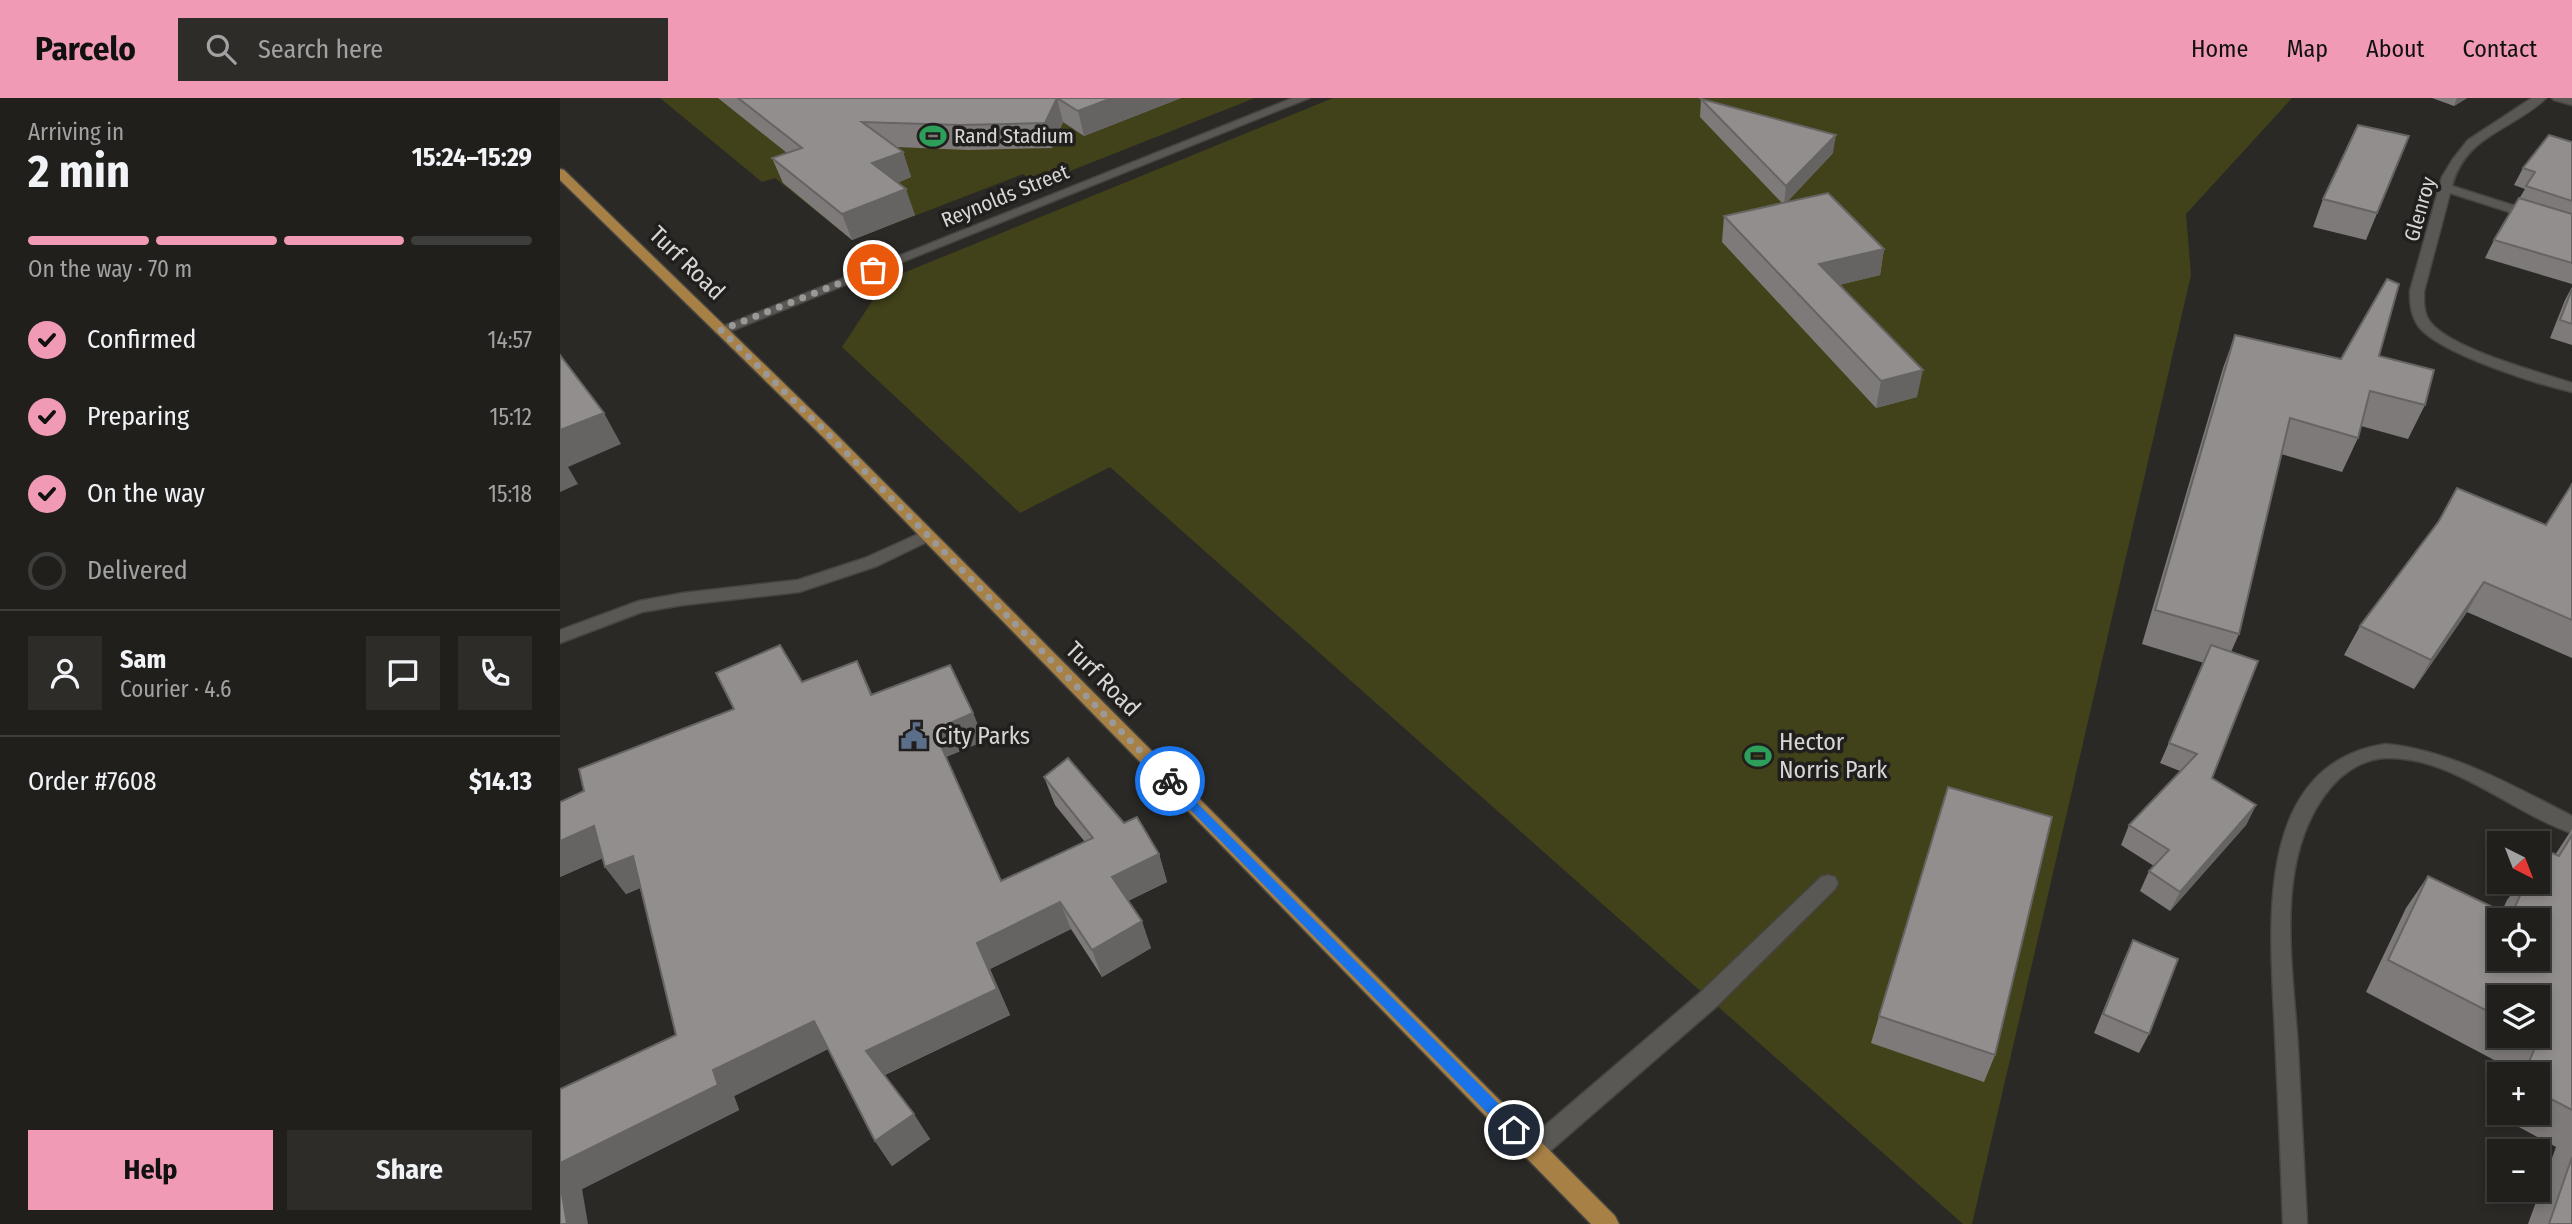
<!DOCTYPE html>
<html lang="en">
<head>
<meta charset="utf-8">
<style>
  :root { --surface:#201f1c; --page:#2d2c29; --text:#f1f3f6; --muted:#a2a2a3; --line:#3d3d3b; --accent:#f09ab5 }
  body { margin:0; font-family:"Fira Sans Condensed",sans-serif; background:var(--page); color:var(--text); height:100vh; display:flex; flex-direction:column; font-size:26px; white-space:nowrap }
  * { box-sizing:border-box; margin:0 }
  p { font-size:23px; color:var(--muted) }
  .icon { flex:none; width:38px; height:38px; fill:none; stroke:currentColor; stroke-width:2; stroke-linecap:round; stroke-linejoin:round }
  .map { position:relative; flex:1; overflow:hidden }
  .details { display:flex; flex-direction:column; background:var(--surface); width:560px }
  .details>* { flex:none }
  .needle { width:46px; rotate:138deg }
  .controls { position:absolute; left:1927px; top:733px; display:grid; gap:14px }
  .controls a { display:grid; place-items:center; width:63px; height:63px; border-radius:0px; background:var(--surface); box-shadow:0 4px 10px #0003,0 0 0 2px var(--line); font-size:35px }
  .pin { position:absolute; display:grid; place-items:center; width:60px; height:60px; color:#fff; margin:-30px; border:4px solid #fff; border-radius:50%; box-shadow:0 2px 7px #0007 }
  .courier { position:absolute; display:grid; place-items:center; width:70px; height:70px; margin:-35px; border:5px solid #1a73e8; border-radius:50%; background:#fff; color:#222; box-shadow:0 2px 9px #0007 }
  .head em { font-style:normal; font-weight:700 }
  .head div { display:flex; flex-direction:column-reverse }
  .head { display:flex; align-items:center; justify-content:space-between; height:119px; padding:0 28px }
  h1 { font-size:46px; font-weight:700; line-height:52px }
  .bar { display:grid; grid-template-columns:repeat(4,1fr); gap:10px 7px; align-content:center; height:84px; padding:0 28px }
  .bar i { height:9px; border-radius:5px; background:var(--line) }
  .bar .on { background:var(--accent) }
  .bar p { grid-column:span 4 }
  .line { display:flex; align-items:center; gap:18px; padding:0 28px; border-top:2px solid var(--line) }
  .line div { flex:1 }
  .round { display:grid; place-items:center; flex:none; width:74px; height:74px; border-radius:0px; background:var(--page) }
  ol { padding:0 28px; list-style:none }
  li { display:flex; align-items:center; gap:21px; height:77px }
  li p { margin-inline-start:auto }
  li .icon { padding:7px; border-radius:50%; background:var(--accent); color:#111; stroke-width:4 }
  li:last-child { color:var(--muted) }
  li i { width:38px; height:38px; border:4px solid var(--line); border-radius:50% }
  .button { display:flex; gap:14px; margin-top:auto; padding:14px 28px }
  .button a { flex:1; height:80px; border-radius:0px; background:var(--accent); color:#111; font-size:28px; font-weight:700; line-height:80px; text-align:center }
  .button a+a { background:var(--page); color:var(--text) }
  header { display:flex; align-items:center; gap:42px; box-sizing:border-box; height:98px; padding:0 35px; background:var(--accent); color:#111 }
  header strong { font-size:33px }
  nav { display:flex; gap:38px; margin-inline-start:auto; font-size:24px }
  .search { width:490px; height:63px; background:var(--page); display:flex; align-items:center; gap:18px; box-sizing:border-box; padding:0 24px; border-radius:0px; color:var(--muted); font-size:26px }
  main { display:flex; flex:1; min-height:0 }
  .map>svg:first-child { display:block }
</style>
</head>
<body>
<header>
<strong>Parcelo</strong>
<div class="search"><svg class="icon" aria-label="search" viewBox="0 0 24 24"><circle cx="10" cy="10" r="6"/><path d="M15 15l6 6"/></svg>Search here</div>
<nav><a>Home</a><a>Map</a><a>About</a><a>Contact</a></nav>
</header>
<main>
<section class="details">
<div class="head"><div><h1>2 min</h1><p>Arriving in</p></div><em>15:24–15:29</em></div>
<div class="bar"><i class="on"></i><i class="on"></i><i class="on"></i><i></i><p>On the way · 70 m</p></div>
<ol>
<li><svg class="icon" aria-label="check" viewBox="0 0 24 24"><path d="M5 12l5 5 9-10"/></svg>Confirmed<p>14:57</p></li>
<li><svg class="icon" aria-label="check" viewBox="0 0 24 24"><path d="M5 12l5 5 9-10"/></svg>Preparing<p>15:12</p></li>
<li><svg class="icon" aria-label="check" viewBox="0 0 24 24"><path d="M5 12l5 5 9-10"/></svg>On the way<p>15:18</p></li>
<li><i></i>Delivered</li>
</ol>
<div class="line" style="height:126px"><a class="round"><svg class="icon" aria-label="person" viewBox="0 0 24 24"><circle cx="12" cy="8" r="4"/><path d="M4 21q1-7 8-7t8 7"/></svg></a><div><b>Sam</b><p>Courier · 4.6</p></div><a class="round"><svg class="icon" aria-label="chat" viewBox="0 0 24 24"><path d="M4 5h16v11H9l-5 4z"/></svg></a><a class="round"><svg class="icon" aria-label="phone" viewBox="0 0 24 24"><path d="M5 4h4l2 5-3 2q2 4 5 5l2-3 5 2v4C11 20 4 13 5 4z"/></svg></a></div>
<div class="line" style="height:91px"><div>Order #7608</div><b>$14.13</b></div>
<div class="button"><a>Help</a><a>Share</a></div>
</section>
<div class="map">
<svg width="2012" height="1126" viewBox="0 0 2012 1126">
  <rect width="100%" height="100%" fill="#2b2926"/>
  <g fill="#41421a">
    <polygon points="100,0 695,0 477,86 463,76 292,142 215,80 202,84"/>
    <polygon points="773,0 1732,0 1626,116 1631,177 1412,1126 1403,1126 550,369 460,415 282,249 326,182"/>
  </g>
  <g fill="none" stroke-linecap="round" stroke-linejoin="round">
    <defs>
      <g id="minor">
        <polygon points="733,0 749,0 166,235 156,235 154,232"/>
        <path d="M1972 0H1986C1953 32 1905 37 1892 88L2012 126V134L1890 95 1864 193C1864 203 1863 216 1871 225 1894 252 1976 273 2012 285V294C1977 286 1881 256 1859 229 1851 218 1850 206 1850 193L1882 79 1893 61 1908 42Z"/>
        <polygon points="1992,0 2012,0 2012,7 1994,2"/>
        <polygon points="367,432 375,437 373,441 317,468 239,494 123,507 82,514 0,545 0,532 79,503 123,495 238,482 305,460"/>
        <path d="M1826 646C1893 653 1953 688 2012 718V735C1952 715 1892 658 1826 660 1804 661 1785 673 1771 689 1712 759 1733 867 1738 951 1741 1009 1744 1068 1747 1126H1723C1721 1062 1718 999 1715 935 1711 836 1690 666 1826 646Z"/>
        <polygon points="1268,777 1275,779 1278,785 1275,791 1157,908 982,1060 974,1063 966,1060 963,1052 966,1044 1141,894 1261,779"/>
      </g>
      <polygon id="major" points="0,71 4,72 273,333 1055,1118 1059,1126 1031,1126 263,339 0,82"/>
    </defs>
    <use href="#minor" stroke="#464542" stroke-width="3"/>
    <use href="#major" stroke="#464542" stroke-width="3"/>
    <use href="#minor" fill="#5a5855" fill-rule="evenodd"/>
    <use href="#major" fill="#a78046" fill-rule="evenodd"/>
  </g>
  <g fill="#7e7a79" fill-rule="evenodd">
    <polygon points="158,0 621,0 524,38 503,24 492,50 408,52 337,49 343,54 351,79 337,85 355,117 292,142 223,85 212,60 227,55"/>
    <polygon points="1872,0 1907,0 1894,8"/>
    <polygon points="1141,1 1273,55 1227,104 1324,151 1320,177 1279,187 1357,299 1316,310 1162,144 1164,118 1222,105 1140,19"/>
    <polygon points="1849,38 1806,142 1753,129 1763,101"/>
    <polygon points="2012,44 2012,186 1925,160 1934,142 1965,91 1954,87 1963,70"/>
    <polygon points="2012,189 2012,247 1990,240 2005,202"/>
    <polygon points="1675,237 1781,261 1819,258 1865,307 1848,341 1801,328 1798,340 1782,374 1721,356 1679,536 1671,554 1652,680 1696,707 1686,727 1610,813 1580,793 1589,773 1594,768 1561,747 1569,727 1620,673 1600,665 1644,565 1582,546 1663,270"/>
    <polygon points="2012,386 2012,560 1907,514 1854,591 1784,557 1800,528 1986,427"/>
    <polygon points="242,584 413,615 424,643 386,659 441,783 525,744 495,707 484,679 564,725 599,756 607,784 568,803 591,850 542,879 511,831 430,871 450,917 325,977 370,1041 332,1068 315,1043 268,951 174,998 179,1012 22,1091 0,1126 116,937 80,790 66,796 45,769 43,760 0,779 24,693 174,611"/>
    <path d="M2012 731V1126H1968L1996 1049 1933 1015 1939 1002V1015H1978V976H1949L1951 971 1806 894 1846 810 1868 778 1942 813 1947 802 1961 784H1978V770L1990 754 1995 757ZM1939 900 1978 938H1939Z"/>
    <polygon points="1573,842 1589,936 1579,955 1534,935 1564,861"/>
    <polygon points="1319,918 1435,957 1424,984 1311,945"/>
  </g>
  <g fill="#666363">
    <polygon points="497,0 503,24 492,50 485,25"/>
    <polygon points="552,0 621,0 524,38 518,13"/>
    <polygon points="1897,0 1907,0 1894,8"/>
    <polygon points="1276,37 1273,55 1224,107 1226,88"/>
    <polygon points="343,54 351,79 320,91 312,65"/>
    <polygon points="346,91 355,117 292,142 282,116"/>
    <polygon points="1324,151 1320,177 1255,193 1259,166"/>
    <polygon points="1363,272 1357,299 1316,310 1321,283"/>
    <polygon points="44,315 61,346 8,369 18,386 0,394 0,332"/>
    <polygon points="1924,484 1907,514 1854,591 1871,562"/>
    <polygon points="297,563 310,591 324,625 311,597"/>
    <polygon points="413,615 424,643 386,659 374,632"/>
    <polygon points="1696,707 1686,727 1610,813 1620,794"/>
    <polygon points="34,728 54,755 0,779 0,743"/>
    <polygon points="599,756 607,784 561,806 552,779"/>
    <polygon points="73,758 92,785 66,796 45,769"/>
    <polygon points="500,804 511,831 430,871 450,917 322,978 306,953 417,845"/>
    <polygon points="582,823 591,850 542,879 532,852"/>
    <polygon points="254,923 272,949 174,998 179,1012 22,1091 28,1126 7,1126 0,1084 0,1065 153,972"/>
    <polygon points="354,1016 370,1041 332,1068 315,1043"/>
  </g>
  <g fill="#928e8d" stroke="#666363" stroke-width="2" fill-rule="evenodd">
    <polygon points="178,0 497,0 485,25 400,27 302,24 343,54 312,65 346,91 282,116 212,60 242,50"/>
    <polygon points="497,0 552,0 518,13"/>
    <polygon points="1141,1 1276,37 1226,88"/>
    <polygon points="1798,27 1849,38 1817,115 1763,101"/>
    <polygon points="1989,37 2012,44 2012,103 1966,88 1975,74 1963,70"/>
    <polygon points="1268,95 1324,151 1259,166 1363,272 1321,283 1164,118"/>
    <polygon points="1959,100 2012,116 2012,165 1934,142"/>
    <polygon points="1827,181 1839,186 1819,258 1874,272 1865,307 1810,293 1798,340 1730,320 1679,536 1595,512 1675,237 1781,261"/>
    <polygon points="2012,191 2012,226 2000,222"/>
    <polygon points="0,257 44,315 0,332"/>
    <polygon points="2012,386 2012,522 1924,484 1871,562 1800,528 1879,423 1897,390 1986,427"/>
    <polygon points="220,547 242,584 297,563 311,597 390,567 413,615 374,632 441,783 533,740 484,679 508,660 564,725 577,719 599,756 552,779 582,823 532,852 500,804 417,845 437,891 306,953 354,1016 315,1043 254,923 153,972 158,987 0,1065 0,991 116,937 73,758 45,769 34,728 0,743 0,704 24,693 19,671 174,611 156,575"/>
    <polygon points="1651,547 1698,563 1652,680 1696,707 1620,794 1589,773 1609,752 1569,727 1637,656 1609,645"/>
    <polygon points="1388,689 1492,719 1435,957 1319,918"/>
    <path d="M2012 737V1012L1978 994V976H1964L1979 940 1975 938H1978V900H1939V919L1828 862 1868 778 1951 818 1966 784H1978V772L1982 774 1990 754 1999 758ZM1939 822H1978V861H1939Z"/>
    <polygon points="1573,842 1618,861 1589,936 1543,916"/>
    <polygon points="2012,1059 2012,1126 1989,1126"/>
    <polygon points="0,1084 7,1126 0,1126"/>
  </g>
  <polygon fill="#1a73e8" points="610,678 960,1027 962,1032 960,1037 949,1037 605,686 604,683"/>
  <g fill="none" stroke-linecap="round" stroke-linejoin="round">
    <polyline stroke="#9b9998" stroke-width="7" stroke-dasharray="0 12.6" points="313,172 161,232 268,336 610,683"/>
  </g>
  <defs>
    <symbol id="stadium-bare" viewBox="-9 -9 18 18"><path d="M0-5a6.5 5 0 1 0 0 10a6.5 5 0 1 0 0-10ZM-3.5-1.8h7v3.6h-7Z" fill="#2e9e5b" stroke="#211f1d" stroke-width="2.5" paint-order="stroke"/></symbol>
    <symbol id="civic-bare" viewBox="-9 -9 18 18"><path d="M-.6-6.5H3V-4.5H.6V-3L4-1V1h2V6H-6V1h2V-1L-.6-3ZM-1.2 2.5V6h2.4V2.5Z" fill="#5c6f8a" stroke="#211f1d" stroke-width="2.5" paint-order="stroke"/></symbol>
  </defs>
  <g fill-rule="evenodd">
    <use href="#stadium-bare" x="354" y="19" width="38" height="38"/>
    <use href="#civic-bare" x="335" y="619" width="38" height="38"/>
    <use href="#stadium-bare" x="1179" y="639" width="38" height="38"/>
  </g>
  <g text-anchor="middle" stroke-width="7" stroke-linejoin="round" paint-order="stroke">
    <g font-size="21" fill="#d7d6d5" stroke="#211f1d" text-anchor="start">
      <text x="394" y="45">Rand Stadium</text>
    </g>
    <g font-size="21" fill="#d7d6d5" stroke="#211f1d">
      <text transform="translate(445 98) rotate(-22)" y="7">Reynolds Street</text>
      <text transform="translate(1860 111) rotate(-74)" y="7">Glenroy</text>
    </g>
    <g font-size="24" fill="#d7d6d5" stroke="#211f1d">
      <text transform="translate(127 165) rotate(44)" y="8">Turf Road</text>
      <text transform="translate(543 581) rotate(45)" y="8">Turf Road</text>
    </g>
    <g font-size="24" fill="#d7d6d5" stroke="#211f1d" text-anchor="start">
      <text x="375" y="646">City Parks</text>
      <text x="1219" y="652">Hector<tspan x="1219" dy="28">Norris Park</tspan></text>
    </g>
  </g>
</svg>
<div class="controls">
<a><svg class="needle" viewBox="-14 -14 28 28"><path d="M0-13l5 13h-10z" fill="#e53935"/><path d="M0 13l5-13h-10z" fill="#a2a2a3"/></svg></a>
<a><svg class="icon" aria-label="locate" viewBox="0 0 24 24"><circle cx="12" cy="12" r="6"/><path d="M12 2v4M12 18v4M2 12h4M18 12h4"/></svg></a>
<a><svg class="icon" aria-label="layers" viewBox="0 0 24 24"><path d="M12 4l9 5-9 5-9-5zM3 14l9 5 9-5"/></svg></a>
<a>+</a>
<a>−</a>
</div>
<div class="pin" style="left:313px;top:172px;background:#ea580c"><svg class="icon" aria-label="bag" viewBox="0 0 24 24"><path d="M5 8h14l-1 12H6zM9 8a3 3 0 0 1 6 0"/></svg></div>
<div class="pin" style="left:954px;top:1032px;background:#1f2937"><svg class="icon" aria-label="home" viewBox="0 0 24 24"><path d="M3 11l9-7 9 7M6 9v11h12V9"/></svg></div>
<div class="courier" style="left:610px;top:683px"><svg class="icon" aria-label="bike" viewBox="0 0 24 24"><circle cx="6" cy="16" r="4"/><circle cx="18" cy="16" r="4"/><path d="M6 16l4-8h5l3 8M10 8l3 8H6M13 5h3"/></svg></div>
</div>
</main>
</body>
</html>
